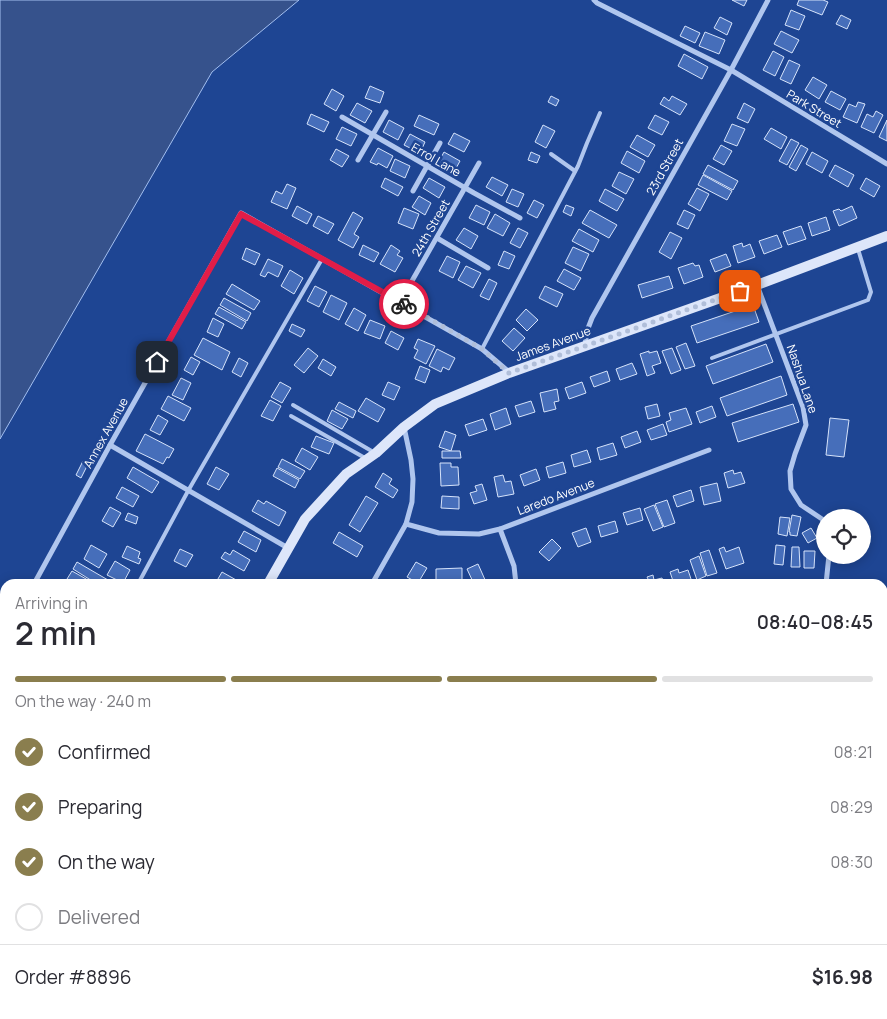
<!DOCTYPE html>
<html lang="en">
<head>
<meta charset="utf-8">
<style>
  :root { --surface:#fff; --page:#f7f7f7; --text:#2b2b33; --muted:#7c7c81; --line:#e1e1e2; --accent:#8a7e4e }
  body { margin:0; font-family:Manrope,sans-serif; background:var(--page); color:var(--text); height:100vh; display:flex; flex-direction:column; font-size:19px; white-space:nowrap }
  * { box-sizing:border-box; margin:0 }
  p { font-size:16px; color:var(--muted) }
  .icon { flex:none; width:28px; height:28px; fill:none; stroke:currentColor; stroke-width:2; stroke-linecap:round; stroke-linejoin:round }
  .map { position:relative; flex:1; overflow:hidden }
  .details { position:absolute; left:0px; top:579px; width:888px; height:441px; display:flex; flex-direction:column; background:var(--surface); border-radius:15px 15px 0 0; box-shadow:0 2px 12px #0003 }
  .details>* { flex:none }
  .controls { position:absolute; left:816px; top:509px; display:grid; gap:10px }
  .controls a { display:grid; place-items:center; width:55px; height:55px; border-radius:50%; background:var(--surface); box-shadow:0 2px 12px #0003; font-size:25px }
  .pin { position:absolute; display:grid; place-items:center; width:42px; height:42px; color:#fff; margin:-21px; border-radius:10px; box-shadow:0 2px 8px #0006 }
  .courier { position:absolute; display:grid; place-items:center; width:50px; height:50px; margin:-25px; border:4px solid #e11d48; border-radius:50%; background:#fff; color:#222; box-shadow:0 1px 6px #0007 }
  .head em { font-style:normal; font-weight:600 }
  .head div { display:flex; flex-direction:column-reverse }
  .head { display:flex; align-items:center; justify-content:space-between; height:85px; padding:0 15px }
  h1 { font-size:32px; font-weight:600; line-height:38px }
  .bar { display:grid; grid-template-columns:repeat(4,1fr); gap:8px 5px; align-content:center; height:60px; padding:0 15px }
  .bar i { height:6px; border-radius:4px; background:var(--line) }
  .bar .on { background:var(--accent) }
  .bar p { grid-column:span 4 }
  .line { display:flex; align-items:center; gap:12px; padding:0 15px; border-top:1px solid var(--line) }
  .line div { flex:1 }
  ol { padding:0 15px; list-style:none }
  li { display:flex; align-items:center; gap:15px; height:55px }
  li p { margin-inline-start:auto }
  li .icon { padding:5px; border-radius:50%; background:var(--accent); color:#fff; stroke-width:4 }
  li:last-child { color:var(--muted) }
  li i { width:28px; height:28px; border:2px solid var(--line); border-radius:50% }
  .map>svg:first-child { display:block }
</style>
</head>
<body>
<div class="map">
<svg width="887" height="1019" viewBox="0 0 887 1019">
  <rect width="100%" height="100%" fill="#1e4593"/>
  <polygon fill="#36528c" stroke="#a3bff0" points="0,0 299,0 212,72 0,439"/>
  <g fill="#466eba" stroke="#d6e3fa">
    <polygon points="732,0 747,0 744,6"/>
    <polygon points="799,0 823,0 828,2 822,15 797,5"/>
    <polygon points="791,10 805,16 799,30 785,25"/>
    <polygon points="841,15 851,20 847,29 836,24"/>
    <polygon points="720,17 732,23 727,35 714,28"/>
    <polygon points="685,26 700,33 695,43 680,36"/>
    <polygon points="781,31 799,40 792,53 774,44"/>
    <polygon points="705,32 725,40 719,54 699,46"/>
    <polygon points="773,51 784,57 775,76 763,70"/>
    <polygon points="684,54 708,67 702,79 678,66"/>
    <polygon points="789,60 800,65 791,84 780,79"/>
    <polygon points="813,77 827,85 819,99 805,90"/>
    <polygon points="370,86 384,92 380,103 365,98"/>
    <polygon points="332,89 344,96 336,111 324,104"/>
    <polygon points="831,91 846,99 840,110 825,102"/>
    <polygon points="551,96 559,100 556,106 548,102"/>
    <polygon points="672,96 687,104 680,115 660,104 664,97 669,101"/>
    <polygon points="858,102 865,104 857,123 843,117 849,104 856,107"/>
    <polygon points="357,103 372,111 365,123 350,115"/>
    <polygon points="744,103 755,109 748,123 737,118"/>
    <polygon points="876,111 883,115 874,133 861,127 867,114 873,117"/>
    <polygon points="311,114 329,122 324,132 307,124"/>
    <polygon points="419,115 439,124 434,135 414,126"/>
    <polygon points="655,115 669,122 662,135 648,128"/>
    <polygon points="389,120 404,128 398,140 383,132"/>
    <polygon points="887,120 887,141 879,137"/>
    <polygon points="732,124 745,129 737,146 724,141"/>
    <polygon points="543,125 555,131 546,148 535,142"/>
    <polygon points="342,127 357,134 351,146 336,139"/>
    <polygon points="771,128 787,137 781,149 764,139"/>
    <polygon points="454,133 470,141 464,152 448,144"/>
    <polygon points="410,134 425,142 420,153 404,145"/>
    <polygon points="637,135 655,145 648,157 630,147"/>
    <polygon points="791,139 799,143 787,165 779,161"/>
    <polygon points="721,145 732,151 724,165 713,159"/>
    <polygon points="801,145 808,149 796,171 789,167"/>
    <polygon points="378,148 393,156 387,168 378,163 377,165 370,162"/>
    <polygon points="336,149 349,156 342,167 330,160"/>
    <polygon points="627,151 645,161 639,173 621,163"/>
    <polygon points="444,152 460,161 454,172 438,163"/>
    <polygon points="531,152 540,156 537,163 528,160"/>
    <polygon points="812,152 828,161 822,173 806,164"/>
    <polygon points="395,159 410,166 405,178 390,171"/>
    <polygon points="708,165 738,181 733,190 703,174"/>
    <polygon points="835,165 854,175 848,187 829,176"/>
    <polygon points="619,172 634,179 626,194 612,186"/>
    <polygon points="703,175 732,191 727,200 698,185"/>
    <polygon points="492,177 508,185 502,196 486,187"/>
    <polygon points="385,178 403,187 398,196 381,187"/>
    <polygon points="429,178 445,187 439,198 423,188"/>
    <polygon points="866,178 880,186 874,197 860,189"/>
    <polygon points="287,184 296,188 287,209 271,202 276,191 282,194"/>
    <polygon points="697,188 709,194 700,211 688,204"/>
    <polygon points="512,189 524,194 518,207 506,202"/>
    <polygon points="605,189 624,199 617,211 599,201"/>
    <polygon points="419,196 431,203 425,215 412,207"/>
    <polygon points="534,200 544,205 537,218 527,213"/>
    <polygon points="476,205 490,212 484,225 469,218"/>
    <polygon points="566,205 574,208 571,216 563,212"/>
    <polygon points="297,206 312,214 307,224 292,216"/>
    <polygon points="852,206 857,218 839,226 833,211 839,209 841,211"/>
    <polygon points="404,208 419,214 413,229 398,223"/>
    <polygon points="590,210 617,225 609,238 582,223"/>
    <polygon points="684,210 695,215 688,229 677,224"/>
    <polygon points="353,212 363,218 354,234 359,237 353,248 338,240"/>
    <polygon points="495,214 510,223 503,236 487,228"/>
    <polygon points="318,216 334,224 328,234 313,226"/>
    <polygon points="826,217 830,230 812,236 808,223"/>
    <polygon points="801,226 806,239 788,245 783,232"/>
    <polygon points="464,228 478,236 471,249 456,240"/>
    <polygon points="518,228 528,233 520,248 510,243"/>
    <polygon points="579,229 599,240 593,252 572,241"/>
    <polygon points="670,232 682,238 671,259 659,252"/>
    <polygon points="777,235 782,247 764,254 759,241"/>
    <polygon points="742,243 743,247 750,244 755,257 738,263 733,246"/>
    <polygon points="363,245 379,253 374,262 359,255"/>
    <polygon points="391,245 400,251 397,255 403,258 395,272 380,264"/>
    <polygon points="573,247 589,254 581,271 565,263"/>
    <polygon points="246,248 260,254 255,265 242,259"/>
    <polygon points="504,251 515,256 509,269 498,265"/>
    <polygon points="726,254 731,266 715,272 710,260"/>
    <polygon points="447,256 460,262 453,278 439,271"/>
    <polygon points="268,259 283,266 278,277 268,272 265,277 260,275"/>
    <polygon points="693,263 695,266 699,265 703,277 684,284 678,268"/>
    <polygon points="466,266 481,273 473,288 458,280"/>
    <polygon points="564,269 581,278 574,290 557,281"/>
    <polygon points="290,270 303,278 294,294 281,286"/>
    <polygon points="669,276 673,288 642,298 638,285"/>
    <polygon points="489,279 497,283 489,300 480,296"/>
    <polygon points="232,284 260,301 254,310 226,294"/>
    <polygon points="315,286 327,292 319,307 307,301"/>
    <polygon points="545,286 563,294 557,307 539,298"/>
    <polygon points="331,295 347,303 339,320 323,312"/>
    <polygon points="224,298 251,313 247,321 220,305"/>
    <polygon points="753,305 759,322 697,343 691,326"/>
    <polygon points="219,307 246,322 242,329 215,314"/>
    <polygon points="354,308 366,315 358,331 345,324"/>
    <polygon points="526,309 538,320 527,331 516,320"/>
    <polygon points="213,318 224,324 218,337 207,332"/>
    <polygon points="370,320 385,326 380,339 364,333"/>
    <polygon points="292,324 305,330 301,337 289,331"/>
    <polygon points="514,328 525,338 513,351 502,341"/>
    <polygon points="391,331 404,338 398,350 385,343"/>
    <polygon points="203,338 230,352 222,370 194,355"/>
    <polygon points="418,339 435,346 426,364 414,358 418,350 414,348"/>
    <polygon points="686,343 695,366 685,369 676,347"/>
    <polygon points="766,344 773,362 713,384 706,366"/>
    <polygon points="308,348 318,356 304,373 294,365"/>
    <polygon points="672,348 681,370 671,374 662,351"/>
    <polygon points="437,349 455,358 449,370 443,367 441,372 429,366"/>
    <polygon points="649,351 649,353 657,351 661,363 652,366 655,373 647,376 640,354"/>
    <polygon points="191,357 200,362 193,375 184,370"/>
    <polygon points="239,358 248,363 241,377 232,372"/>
    <polygon points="323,359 336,367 331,376 318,368"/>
    <polygon points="632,363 637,374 620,380 616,369"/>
    <polygon points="420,366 430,370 425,383 415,379"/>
    <polygon points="607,371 610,381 594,387 590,377"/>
    <polygon points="781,376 787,395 727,416 720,398"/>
    <polygon points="181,378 191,383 183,400 172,395"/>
    <polygon points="280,382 291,388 282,403 271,397"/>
    <polygon points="388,382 400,387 394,400 382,395"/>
    <polygon points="582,382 586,393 569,399 565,388"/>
    <polygon points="557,389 559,401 554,402 556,409 544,412 540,393"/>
    <polygon points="168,396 191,408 184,421 161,409"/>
    <polygon points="366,398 385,409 378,422 358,411"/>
    <polygon points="270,400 281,406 273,421 261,416"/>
    <polygon points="531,401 535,412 519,417 515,406"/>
    <polygon points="339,402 356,411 353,418 335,409"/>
    <polygon points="657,404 660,416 648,419 645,407"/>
    <polygon points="793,404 799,422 738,442 732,423"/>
    <polygon points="712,406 716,417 700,423 696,412"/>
    <polygon points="506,408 511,424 495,430 490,414"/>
    <polygon points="686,408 692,424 669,432 666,422 671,420 669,413"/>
    <polygon points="332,410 348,419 342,429 327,421"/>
    <polygon points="158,415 168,421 160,435 150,430"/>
    <polygon points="830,418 849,420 844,457 826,455"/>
    <polygon points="483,419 487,430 469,436 465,425"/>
    <polygon points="663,424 667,435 651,440 647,430"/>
    <polygon points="445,431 456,435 451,451 439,447"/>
    <polygon points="637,431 641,442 625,448 621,437"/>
    <polygon points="145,434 174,449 169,458 167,457 163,464 136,451"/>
    <polygon points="316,436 334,443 329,454 311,447"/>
    <polygon points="613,443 617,455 600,460 597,448"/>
    <polygon points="302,448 318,457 310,470 295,461"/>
    <polygon points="587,450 591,462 574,467 571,455"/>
    <polygon points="442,451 460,451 461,458 442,458"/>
    <polygon points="282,459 305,471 300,479 278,467"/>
    <polygon points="83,461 88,464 81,478 76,475"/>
    <polygon points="563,462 566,473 549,478 546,467"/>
    <polygon points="440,463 451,463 451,467 458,467 459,485 441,486"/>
    <polygon points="133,467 159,482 152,493 127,478"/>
    <polygon points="216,467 229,474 219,490 207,484"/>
    <polygon points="277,468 299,480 295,488 273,476"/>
    <polygon points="536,469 540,480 524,486 520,475"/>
    <polygon points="733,470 734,474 741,472 745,483 728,488 724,473"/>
    <polygon points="383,473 392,479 389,484 398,490 393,498 375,487"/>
    <polygon points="503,475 505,482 511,481 514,494 498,497 494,477"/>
    <polygon points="717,483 721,501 704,505 700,487"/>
    <polygon points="482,484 487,500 474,504 470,493 477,491 475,486"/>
    <polygon points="122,487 139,496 133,507 116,498"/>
    <polygon points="691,490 694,501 677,507 673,496"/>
    <polygon points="366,496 378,503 360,532 349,525"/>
    <polygon points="442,496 459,497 459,509 441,508"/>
    <polygon points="258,500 264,504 266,501 286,512 279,526 252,511"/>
    <polygon points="667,500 675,523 664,527 655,504"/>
    <polygon points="654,505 663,527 653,531 644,509"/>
    <polygon points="110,507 121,513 113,527 102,521"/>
    <polygon points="640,508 643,520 627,525 623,513"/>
    <polygon points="128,513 138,517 136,524 125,520"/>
    <polygon points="792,515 801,517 797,536 790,535 790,532 789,532"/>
    <polygon points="780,517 790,518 787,536 778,534"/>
    <polygon points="615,521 618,532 601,537 598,526"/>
    <polygon points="586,528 591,542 578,547 572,533"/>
    <polygon points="811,528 817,538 808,543 802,533"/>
    <polygon points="244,531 261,540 256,552 238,542"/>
    <polygon points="339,532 363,546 357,557 333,543"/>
    <polygon points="552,539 561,548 549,561 539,552"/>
    <polygon points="91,545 107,554 99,568 84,559"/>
    <polygon points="776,545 785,546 783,565 774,564"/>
    <polygon points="127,546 140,552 138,558 141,559 139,564 122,557"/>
    <polygon points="724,547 726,552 739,547 744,563 726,569 719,549"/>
    <polygon points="792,547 799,547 800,567 791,567"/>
    <polygon points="180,549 193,555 186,567 174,561"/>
    <polygon points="233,550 250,560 244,571 221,558 225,552 230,555"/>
    <polygon points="709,550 717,573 707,576 700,553"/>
    <polygon points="804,551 815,551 814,568 804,568"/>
    <polygon points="699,556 706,576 697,580 690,560"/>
    <polygon points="115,561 130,570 123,583 107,575"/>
    <polygon points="77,562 108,580 105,584 97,584 73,569"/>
    <polygon points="416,562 427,568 418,583 407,577"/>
    <polygon points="478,564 486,582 484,584 474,584 467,569"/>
    <polygon points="462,568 462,580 445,581 445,584 436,584 436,569"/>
    <polygon points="678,569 679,573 688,570 692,582 685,584 674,584 670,572"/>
    <polygon points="72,571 95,584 76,584 67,579"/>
    <polygon points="222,572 238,581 236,584 215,584"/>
    <polygon points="653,575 654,580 662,578 664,584 646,584 645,582 649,581 647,577"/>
    <polygon points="0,728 5,730 5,740 3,744 0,743"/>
    <polygon points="4,769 5,770 5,783 0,781 0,778"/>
    <polygon points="883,872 887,873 887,887 882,887"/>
    <polygon points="882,940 887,941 886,954 882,954"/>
    <polygon points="0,969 5,971 5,976 1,983 0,982"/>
    <polygon points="882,1006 887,1006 887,1019 866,1018 866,1015 882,1015"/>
    <polygon points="89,1015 101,1015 99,1019 87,1019"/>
    <polygon points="103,1015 115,1015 113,1019 101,1019"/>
    <polygon points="193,1015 213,1015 212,1019 206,1019"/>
    <polygon points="260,1015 274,1015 274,1019 259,1019"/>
    <polygon points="400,1015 411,1015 433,1017 433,1019 400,1019"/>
    <rect x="489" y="1015" width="23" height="4"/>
    <polygon points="583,1015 608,1015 607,1019 582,1019"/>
    <polygon points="811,1015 825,1015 825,1019 810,1018"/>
    <polygon points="661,1017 690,1018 690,1019 661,1019"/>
  </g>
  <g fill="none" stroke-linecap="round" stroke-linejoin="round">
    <g stroke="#b0c6ee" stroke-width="4">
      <polyline points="551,154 575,171"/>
      <polyline points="482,349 578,166 587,143 600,113"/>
      <polyline points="712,358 868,300 871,292 858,249"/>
      <polyline points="293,405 375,453"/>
      <polyline points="291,416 365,458"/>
      <polyline points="138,584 188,491 322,259"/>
      <polyline points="0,833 5,824"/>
      <polyline points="0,879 5,882"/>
      <polyline points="0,987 5,991"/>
    </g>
    <g stroke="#b0c6ee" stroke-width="5">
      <polyline points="594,0 597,3 731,70 887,164"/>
      <polyline points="342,117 474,193 520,218"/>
      <polyline points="358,160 386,112"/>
      <polyline points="413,191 440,143"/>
      <polyline points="437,238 488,268"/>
      <polyline points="757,285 803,407 806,425 795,454 790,471 791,489 801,505 822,519 825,526"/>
      <polyline points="400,302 479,163"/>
      <polyline points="585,345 587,331 592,318 731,70 768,0"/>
      <polyline points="110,445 288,548"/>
      <polyline points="406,524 439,533 479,534 500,529 709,450"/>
      <polyline points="500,529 514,566 516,584"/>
      <polyline points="34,584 110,445 241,213 482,349 509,372"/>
      <polyline points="372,584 406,524 412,502 413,479 411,460 404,427"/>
      <polyline points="826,584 829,555"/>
      <polyline points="0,645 5,636"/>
      <polyline points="882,721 887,722"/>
      <polyline points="0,808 5,811"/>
      <polyline points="882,841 887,841"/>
      <polyline points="882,912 887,913"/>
      <polyline points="306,1019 307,1015"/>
      <polyline points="463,1019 463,1015"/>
      <polyline points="638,1019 638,1015"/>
      <polyline points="785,1019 786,1015"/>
    </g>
    <g stroke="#dde6fa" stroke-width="10">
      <polyline points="268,584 305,519 346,474 376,453 404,427 435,404 509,373 757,285 887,236"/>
      <polyline points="19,1019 21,1015"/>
    </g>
  </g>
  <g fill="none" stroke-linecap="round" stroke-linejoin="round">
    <polyline stroke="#b0bed9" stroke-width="5" stroke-dasharray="0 9" points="404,304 482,349 509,373 740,291"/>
    <polyline stroke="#e11d48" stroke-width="6" points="157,362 241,214 404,304"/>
  </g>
  <g text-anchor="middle" stroke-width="5" stroke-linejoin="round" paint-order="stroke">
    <g font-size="12" fill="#fff" stroke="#1e4593">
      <text transform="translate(814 109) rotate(31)" y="4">Park Street</text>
      <text transform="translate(436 160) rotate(30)" y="4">Errol Lane</text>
      <text transform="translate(665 167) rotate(-61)" y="4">23rd Street</text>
      <text transform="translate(431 228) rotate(-60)" y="4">24th Street</text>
      <text transform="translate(553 344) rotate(-20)" y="4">James Avenue</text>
      <text transform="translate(802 379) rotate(71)" y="4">Nashua Lane</text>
      <text transform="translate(106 433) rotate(-61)" y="4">Annex Avenue</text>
      <text transform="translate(556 497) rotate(-21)" y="4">Laredo Avenue</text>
    </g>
  </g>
</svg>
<div class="controls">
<a><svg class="icon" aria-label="locate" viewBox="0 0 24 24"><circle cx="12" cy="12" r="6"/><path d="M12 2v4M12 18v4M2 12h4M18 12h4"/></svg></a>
</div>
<div class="pin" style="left:740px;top:291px;background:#ea580c"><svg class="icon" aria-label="bag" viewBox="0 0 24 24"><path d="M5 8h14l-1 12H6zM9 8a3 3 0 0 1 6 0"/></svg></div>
<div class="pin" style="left:157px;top:362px;background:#1f2937"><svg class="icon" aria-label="home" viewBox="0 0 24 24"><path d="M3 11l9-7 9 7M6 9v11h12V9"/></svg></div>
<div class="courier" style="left:404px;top:304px"><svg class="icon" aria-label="bike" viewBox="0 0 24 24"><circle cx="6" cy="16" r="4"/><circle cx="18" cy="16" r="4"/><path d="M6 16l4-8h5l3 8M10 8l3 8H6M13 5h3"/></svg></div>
<section class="details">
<div class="head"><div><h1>2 min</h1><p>Arriving in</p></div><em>08:40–08:45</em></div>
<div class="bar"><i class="on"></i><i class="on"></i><i class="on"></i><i></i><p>On the way · 240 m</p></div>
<ol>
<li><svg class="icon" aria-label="check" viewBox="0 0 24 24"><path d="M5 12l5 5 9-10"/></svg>Confirmed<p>08:21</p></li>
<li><svg class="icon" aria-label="check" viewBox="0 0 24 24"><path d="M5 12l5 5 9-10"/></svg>Preparing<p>08:29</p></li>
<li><svg class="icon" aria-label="check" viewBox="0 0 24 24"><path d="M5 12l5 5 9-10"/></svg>On the way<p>08:30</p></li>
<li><i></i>Delivered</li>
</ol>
<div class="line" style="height:65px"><div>Order #8896</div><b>$16.98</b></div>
</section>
</div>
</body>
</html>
